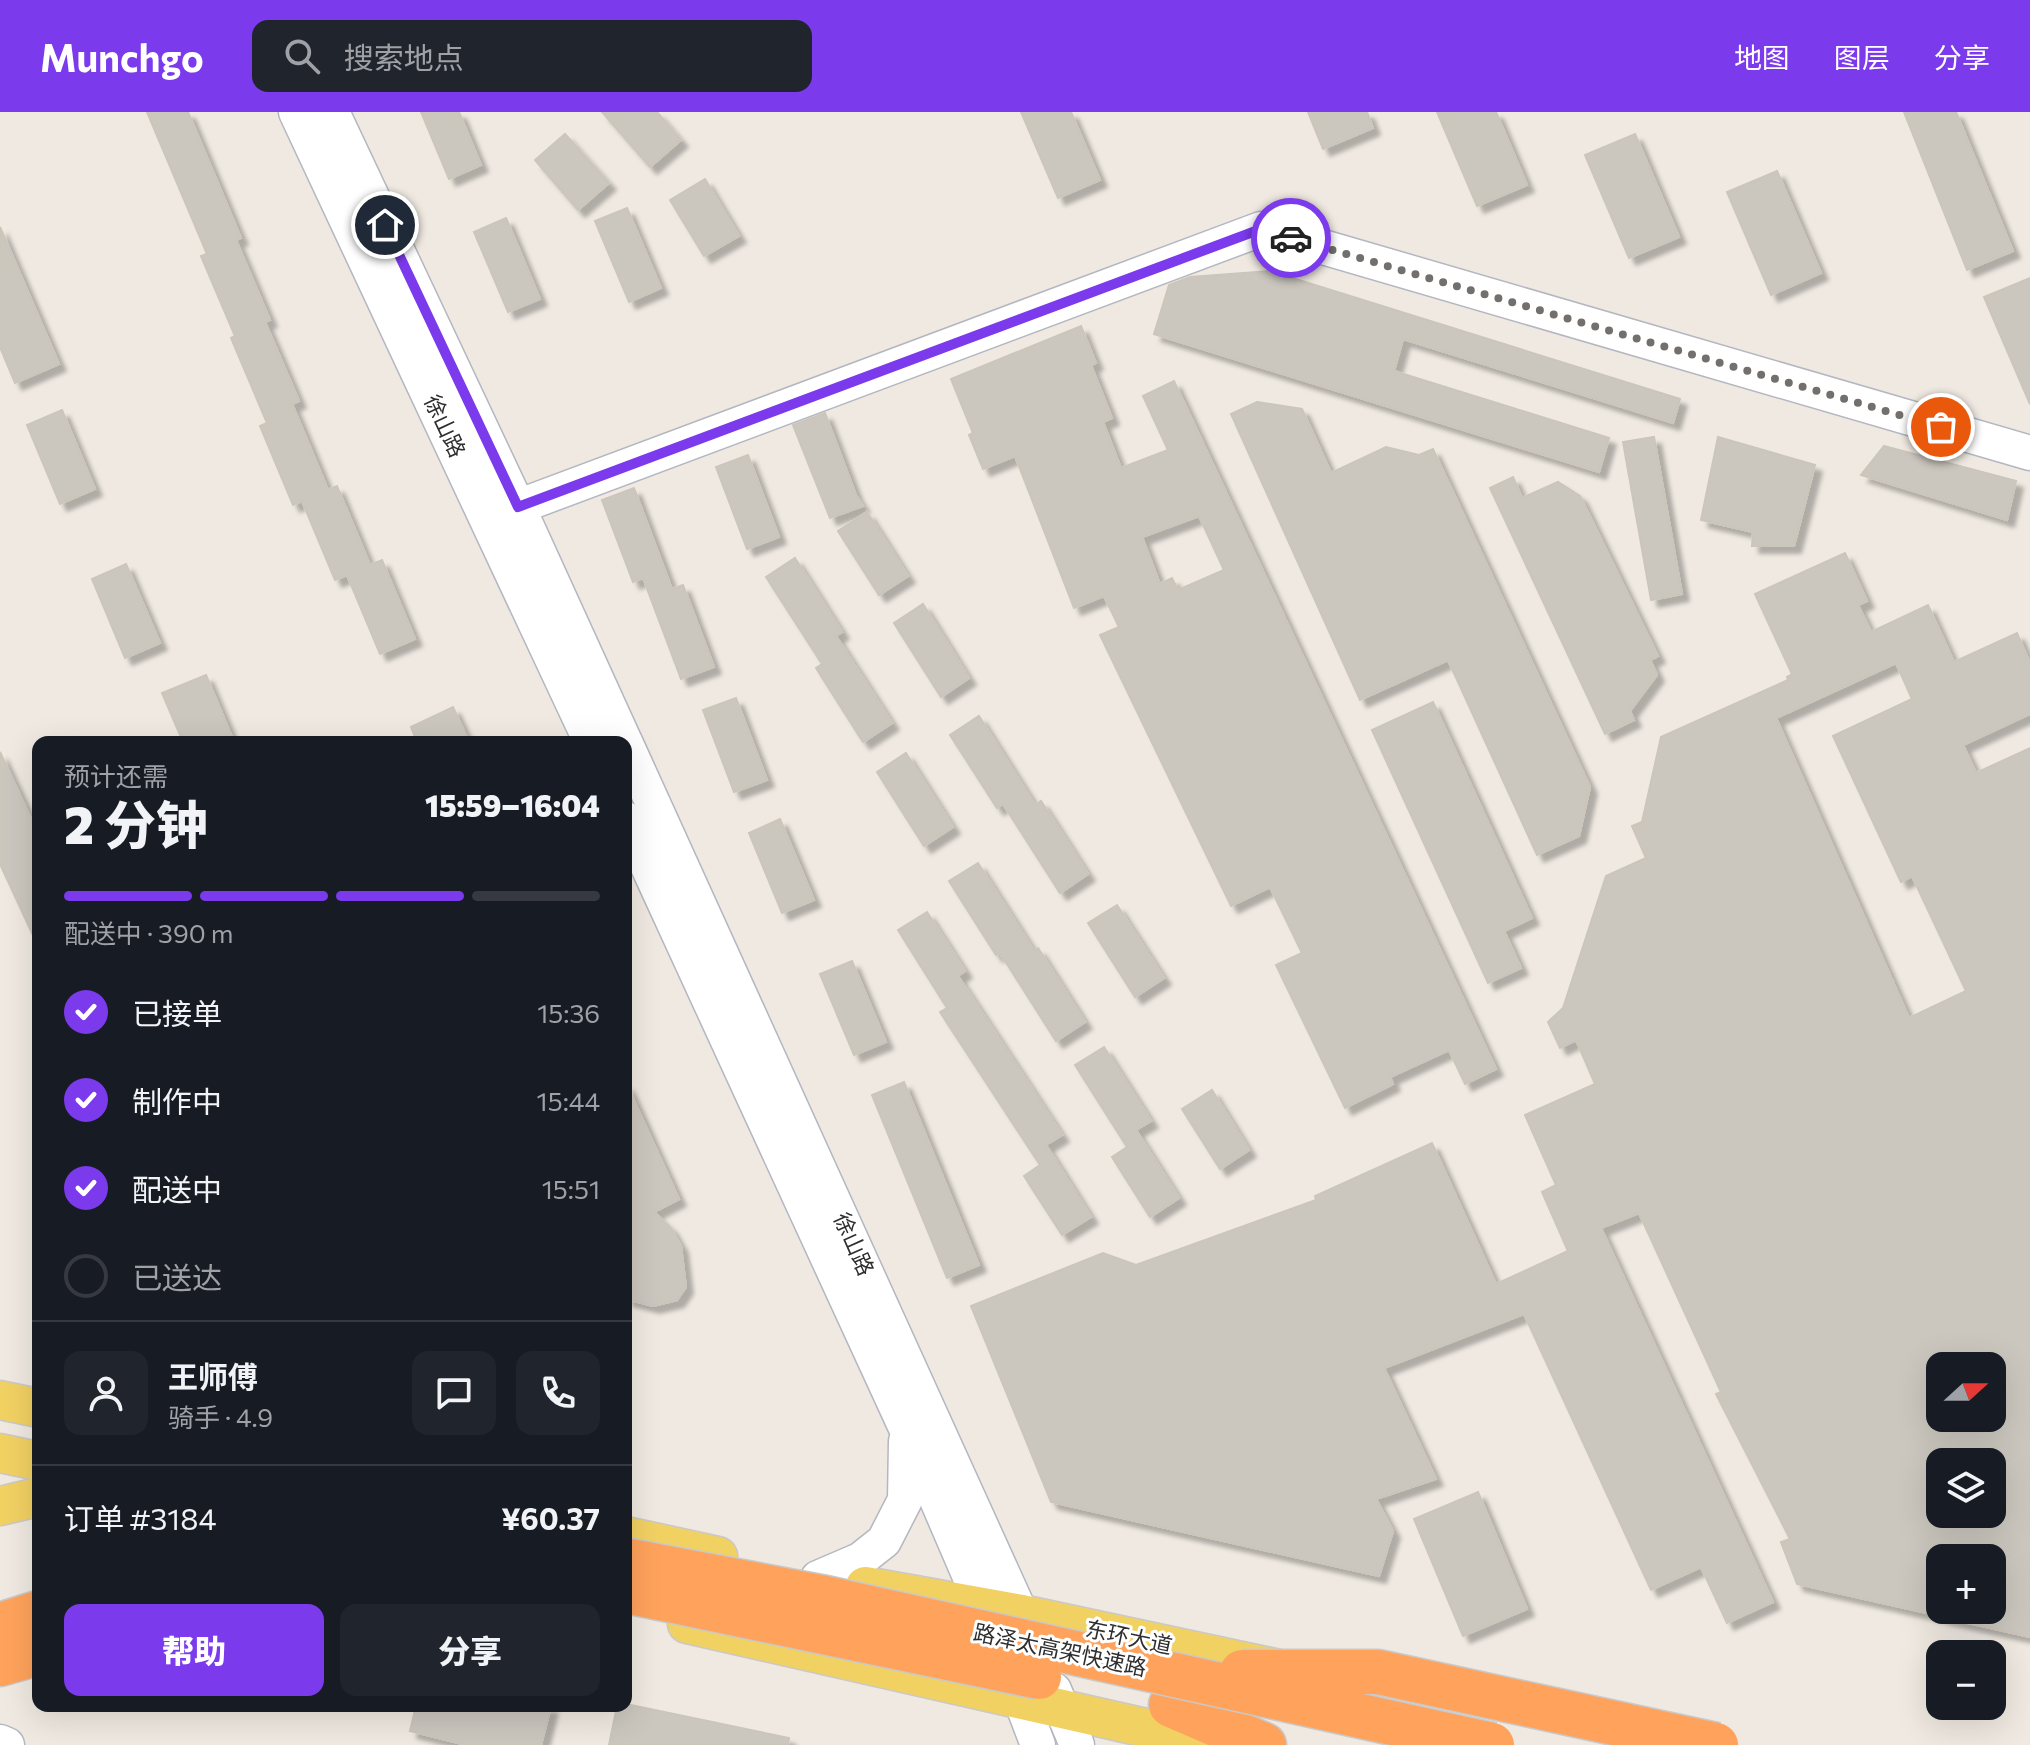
<!DOCTYPE html>
<html lang="zh">
<head>
<meta charset="utf-8">
<style>
  :root { --surface:#171b24; --page:#20242c; --text:#f1f3f6; --muted:#9ea1a6; --line:#363941; --accent:#7c3aed }
  body { margin:0; font-family:Commissioner,"Noto Sans SC",sans-serif; background:var(--page); color:var(--text); height:100vh; display:flex; flex-direction:column; font-size:30px; white-space:nowrap }
  * { box-sizing:border-box; margin:0 }
  p { font-size:26px; color:var(--muted) }
  .icon { flex:none; width:44px; height:44px; fill:none; stroke:currentColor; stroke-width:2; stroke-linecap:round; stroke-linejoin:round }
  .map { position:relative; flex:1; overflow:hidden }
  .sheet { position:absolute; left:32px; top:624px; width:600px; height:976px; display:flex; flex-direction:column; background:var(--surface); border-radius:16px; box-shadow:0 8px 32px #0002 }
  .sheet>* { flex:none }
  .needle { width:52px; rotate:69deg }
  .buttons { position:absolute; left:1926px; top:1240px; display:grid; gap:16px }
  .buttons a { display:grid; place-items:center; width:80px; height:80px; border-radius:16px; background:var(--surface); box-shadow:0 8px 32px #0002; font-size:40px }
  .pin { position:absolute; display:grid; place-items:center; width:68px; height:68px; color:#fff; margin:-34px; border:4px solid #fff; border-radius:50%; box-shadow:0 2px 8px #0007 }
  .courier { position:absolute; display:grid; place-items:center; width:80px; height:80px; margin:-40px; border:6px solid #7c3aed; border-radius:50%; background:#fff; color:#222; box-shadow:0 2px 10px #0007 }
  .head em { font-style:normal; font-weight:800 }
  .head div { display:flex; flex-direction:column-reverse }
  .head { display:flex; align-items:center; justify-content:space-between; height:136px; padding:0 32px }
  h1 { font-size:52px; font-weight:800; line-height:60px }
  .bar { display:grid; grid-template-columns:repeat(4,1fr); gap:12px 8px; align-content:center; height:96px; padding:0 32px }
  .bar i { height:10px; border-radius:6px; background:var(--line) }
  .bar .current { background:var(--accent) }
  .bar p { grid-column:span 4 }
  .line { display:flex; align-items:center; gap:20px; padding:0 32px; border-top:2px solid var(--line) }
  .line div { flex:1 }
  .round { display:grid; place-items:center; flex:none; width:84px; height:84px; border-radius:16px; background:var(--page) }
  ol { padding:0 32px; list-style:none }
  li { display:flex; align-items:center; gap:24px; height:88px }
  li p { margin-inline-start:auto }
  li .icon { padding:8px; border-radius:50%; background:var(--accent); color:#fff; stroke-width:4 }
  li:last-child { color:var(--muted) }
  li i { width:44px; height:44px; border:4px solid var(--line); border-radius:50% }
  .cta { display:flex; gap:16px; margin-top:auto; padding:16px 32px }
  .cta a { flex:1; height:92px; border-radius:16px; background:var(--accent); color:#fff; font-size:32px; font-weight:800; line-height:92px; text-align:center }
  .cta a+a { background:var(--page); color:var(--text) }
  header { display:flex; align-items:center; gap:48px; box-sizing:border-box; height:112px; padding:0 40px; background:var(--accent); color:#fff }
  header strong { font-size:38px }
  nav { display:flex; gap:44px; margin-inline-start:auto; font-size:28px }
  .search { width:560px; height:72px; background:var(--page); display:flex; align-items:center; gap:20px; box-sizing:border-box; padding:0 28px; border-radius:16px; color:var(--muted); font-size:30px }
  .map>svg:first-child { display:block }
</style>
</head>
<body>
<header>
<strong>Munchgo</strong>
<div class="search"><svg class="icon" aria-label="search" viewBox="0 0 24 24"><circle cx="10" cy="10" r="6"/><path d="M15 15l6 6"/></svg>搜索地点</div>
<nav><a>地图</a><a>图层</a><a>分享</a></nav>
</header>
<div class="map">
<svg width="2030" height="1633" viewBox="0 0 2030 1633">
  <defs>
    <filter id="shadow"><feDropShadow dx="7" dy="7" stdDeviation="2" flood-color="#0004"/></filter>
  </defs>
  <rect width="100%" height="100%" fill="#efe9e1"/>
  <g fill="#cbc7bf" stroke="#cbc5ba" stroke-width="2" fill-rule="evenodd" filter="url(#shadow)">
    <polygon points="147,0 188,0 241,126 236,128 270,208 265,210 299,289 292,292 328,378 337,374 370,453 382,448 415,527 380,542 347,463 335,468 302,389 293,393 260,314 267,311 231,226 235,224 201,144 207,142"/>
    <polygon points="421,0 459,0 481,53 449,67"/>
    <polygon points="602,0 657,0 681,28 650,55"/>
    <polygon points="1021,0 1071,0 1100,68 1058,86"/>
    <polygon points="1308,0 1367,0 1373,16 1323,37"/>
    <polygon points="1437,0 1496,0 1527,73 1477,94"/>
    <polygon points="1904,0 1956,0 2013,139 1967,158"/>
    <polygon points="565,22 609,71 578,98 535,48"/>
    <polygon points="1635,22 1679,125 1629,146 1585,43"/>
    <polygon points="1777,59 1821,161 1771,183 1727,80"/>
    <polygon points="705,67 739,124 704,144 670,88"/>
    <polygon points="627,96 661,176 629,190 595,109"/>
    <polygon points="506,106 540,187 508,200 474,120"/>
    <polygon points="0,115 59,252 15,271 0,235"/>
    <polygon points="1270,159 1680,287 1673,311 1403,227 1394,259 1609,326 1599,360 1154,222 1169,173 1190,165"/>
    <polygon points="2030,166 2030,292 1984,185"/>
    <path d="M1081 214 1096 251 1091 253 1112 306 1103 310 1121 356 1168 338 1143 284 1174 269 1496 957 1465 972 1449 938 1390 965 1393 972 1345 996 1276 853 1302 841 1270 775 1231 794 1100 523 1119 515 1104 484 1074 496 1015 344 983 357 969 323 973 321 951 267ZM1199 404 1224 458 1178 478 1172 466 1160 472 1142 425Z"/>
    <polygon points="1257,290 1302,297 1331,361 1386,335 1419,343 1433,337 1590,675 1579,724 1537,743 1448,548 1360,588 1231,302"/>
    <polygon points="62,298 95,377 60,392 27,313"/>
    <polygon points="825,301 856,383 863,394 830,406 793,313"/>
    <polygon points="1654,325 1682,482 1651,488 1623,330"/>
    <polygon points="1718,325 1815,353 1794,434 1752,434 1753,420 1701,408"/>
    <polygon points="1884,334 2016,369 2007,408 1861,363"/>
    <polygon points="748,343 779,425 747,437 716,355"/>
    <polygon points="1513,365 1522,386 1558,370 1580,384 1658,544 1650,548 1657,563 1630,599 1634,608 1605,622 1490,376"/>
    <polygon points="634,376 672,477 683,473 714,555 681,567 643,466 633,470 602,388"/>
    <polygon points="867,400 908,464 879,483 838,419"/>
    <path d="M1845 441 1867 489 1858 493 1871 520 1928 493 1954 550 2017 521 2030 551V602L1963 633 1976 661 2030 636V1525L1941 1505 1942 1498H1992V1446H1940V1504L1797 1472 1781 1430 1790 1427 1716 1282 1721 1280 1639 1101 1601 1116 1773 1490 1727 1511 1701 1455 1651 1478 1524 1202 1384 1256 1436 1367 1376 1387 1393 1419 1379 1464 1051 1390 971 1194 1103 1141 1136 1153 1316 1088 1315 1084 1432 1031 1496 1172 1568 1139 1542 1080 1556 1073 1525 1003 1595 972 1576 928 1560 936 1548 910 1563 896 1606 764 1646 746 1632 714 1642 710 1661 625 1788 568 1787 565 1792 562 1755 482ZM1896 551 1912 587 1833 624 1901 770 1912 764 1966 879 1909 906 1776 606ZM1940 1254H1992V1306H1940ZM1992 1341V1402H1940V1350H1967Z"/>
    <polygon points="795,446 842,520 836,524 892,611 863,630 816,556 822,552 766,465"/>
    <polygon points="126,452 160,531 125,546 92,467"/>
    <polygon points="923,492 969,566 941,585 894,511"/>
    <polygon points="206,563 234,630 183,630 162,581"/>
    <polygon points="736,586 767,668 734,680 703,598"/>
    <polygon points="1433,590 1532,806 1504,819 1521,856 1488,871 1372,618"/>
    <polygon points="453,595 469,630 417,630 411,615"/>
    <polygon points="979,604 1035,693 1041,689 1088,762 1060,781 1003,692 997,696 950,623"/>
    <polygon points="0,640 38,722 38,834 0,752"/>
    <polygon points="906,641 953,715 924,734 877,660"/>
    <polygon points="780,707 814,788 782,801 749,721"/>
    <polygon points="978,751 1034,839 1038,836 1085,910 1056,929 1000,841 996,843 949,769"/>
    <polygon points="1117,793 1164,866 1135,885 1088,811"/>
    <polygon points="927,800 965,859 958,864 1062,1023 1046,1033 1091,1105 1062,1123 1024,1064 1040,1053 940,900 947,896 898,818"/>
    <polygon points="852,849 886,930 854,943 820,862"/>
    <polygon points="1104,935 1151,1009 1136,1018 1179,1086 1150,1105 1112,1045 1127,1035 1075,953"/>
    <polygon points="904,970 979,1153 947,1166 872,983"/>
    <polygon points="626,971 679,1087 654,1100 671,1116 681,1134 686,1175 677,1188 653,1194 626,1187"/>
    <polygon points="1212,978 1249,1038 1220,1057 1182,997"/>
    <polygon points="1478,1380 1527,1497 1463,1524 1414,1407"/>
    <polygon points="626,1592 789,1626 788,1633 609,1633 617,1594 626,1594"/>
    <polygon points="416,1594 551,1594 541,1633 466,1633 410,1619"/>
  </g>
  <g fill="none" stroke-linecap="round" stroke-linejoin="round">
    <defs>
      <g id="secondary">
        <polyline points="296,0 591,630"/>
        <polyline points="332,0 518,395 625,630"/>
        <polyline points="488,406 1261,117 2030,341"/>
        <polyline points="626,632 1030,1522"/>
        <polyline points="626,707 906,1316 992,1516"/>
        <polyline points="818,1466 860,1448 884,1429 905,1388 906,1329"/>
        <polyline points="1012,1565 1038,1633"/>
        <polyline points="1054,1578 1077,1633"/>
        <polyline points="0,1630 7,1633"/>
      </g>
      <g id="primary">
        <polyline points="0,1288 38,1296"/>
        <polyline points="0,1341 38,1349"/>
        <polyline points="0,1394 38,1385"/>
        <polyline points="626,1424 718,1444"/>
        <polyline points="865,1474 1022,1502 1275,1556"/>
        <polyline points="687,1512 1221,1633"/>
      </g>
      <g id="highway">
        <polyline points="0,1513 38,1501"/>
        <polyline points="0,1552 38,1541"/>
        <polyline points="1171,1593 1264,1633"/>
      </g>
    </defs>
    <use href="#secondary" stroke="#b4b7c1" stroke-width="37"/>
    <use href="#primary" stroke="#c9c9c9" stroke-width="41"/>
    <use href="#highway" stroke="#c9c9c9" stroke-width="47"/>
    <use href="#secondary" stroke="#fff" stroke-width="34"/>
    <use href="#primary" stroke="#f2d163" stroke-width="38"/>
    <use href="#highway" stroke="#ffa35c" stroke-width="44"/>
    <defs>
      <g id="highway-bridge">
        <polyline points="626,1448 821,1485 1492,1633"/>
        <polyline points="626,1479 1039,1565"/>
        <polyline points="1242,1560 1378,1560 1716,1633"/>
      </g>
    </defs>
    <use href="#highway-bridge" stroke="#c9c9c9" stroke-width="47" stroke-linecap="butt"/>
    <use href="#highway-bridge" stroke="#ffa35c" stroke-width="44"/>
  </g>
  <g fill="none" stroke-linecap="round" stroke-linejoin="round">
    <polyline stroke="#726f6d" stroke-width="8" stroke-dasharray="0 14.4" points="1291,126 1941,315"/>
    <polyline stroke="#7c3aed" stroke-width="10" points="385,113 518,395 1261,117 1291,126"/>
  </g>
  <g text-anchor="middle" stroke-width="6" stroke-linejoin="round" paint-order="stroke">
    <g font-size="22" fill="#2e2e2e" stroke="#fff">
      <text transform="translate(445 314) rotate(65)" y="8">徐山路</text>
      <text transform="translate(854 1132) rotate(66)" y="8">徐山路</text>
      <text transform="translate(1129 1525) rotate(12)" y="8">东环大道</text>
      <text transform="translate(1060 1538) rotate(12)" y="8">路泽太高架快速路</text>
    </g>
  </g>
</svg>
<div class="buttons">
<a><svg class="needle" viewBox="-14 -14 28 28"><path d="M0-13l5 13h-10z" fill="#e53935"/><path d="M0 13l5-13h-10z" fill="#9ea1a6"/></svg></a>
<a><svg class="icon" aria-label="layers" viewBox="0 0 24 24"><path d="M12 4l9 5-9 5-9-5zM3 14l9 5 9-5"/></svg></a>
<a>+</a>
<a>−</a>
</div>
<div class="pin" style="left:1941px;top:315px;background:#ea580c"><svg class="icon" aria-label="bag" viewBox="0 0 24 24"><path d="M5 8h14l-1 12H6zM9 8a3 3 0 0 1 6 0"/></svg></div>
<div class="pin" style="left:385px;top:113px;background:#1f2937"><svg class="icon" aria-label="home" viewBox="0 0 24 24"><path d="M3 11l9-7 9 7M6 9v11h12V9"/></svg></div>
<div class="courier" style="left:1291px;top:126px"><svg class="icon" aria-label="car" viewBox="0 0 24 24"><path d="M5 17H2v-5l4-1 3-4h7l3 4 3 1v5h-3M9 17h6M6 11h13"/><circle cx="7" cy="17" r="2"/><circle cx="17" cy="17" r="2"/></svg></div>
<section class="sheet">
<div class="head"><div><h1>2 分钟</h1><p>预计还需</p></div><em>15:59–16:04</em></div>
<div class="bar"><i class="current"></i><i class="current"></i><i class="current"></i><i></i><p>配送中 · 390 m</p></div>
<ol>
<li><svg class="icon" aria-label="check" viewBox="0 0 24 24"><path d="M5 12l5 5 9-10"/></svg>已接单<p>15:36</p></li>
<li><svg class="icon" aria-label="check" viewBox="0 0 24 24"><path d="M5 12l5 5 9-10"/></svg>制作中<p>15:44</p></li>
<li><svg class="icon" aria-label="check" viewBox="0 0 24 24"><path d="M5 12l5 5 9-10"/></svg>配送中<p>15:51</p></li>
<li><i></i>已送达</li>
</ol>
<div class="line" style="height:144px"><a class="round"><svg class="icon" aria-label="person" viewBox="0 0 24 24"><circle cx="12" cy="8" r="4"/><path d="M4 21q1-7 8-7t8 7"/></svg></a><div><b>王师傅</b><p>骑手 · 4.9</p></div><a class="round"><svg class="icon" aria-label="chat" viewBox="0 0 24 24"><path d="M4 5h16v11H9l-5 4z"/></svg></a><a class="round"><svg class="icon" aria-label="phone" viewBox="0 0 24 24"><path d="M5 4h4l2 5-3 2q2 4 5 5l2-3 5 2v4C11 20 4 13 5 4z"/></svg></a></div>
<div class="line" style="height:104px"><div>订单 #3184</div><b>¥60.37</b></div>
<div class="cta"><a>帮助</a><a>分享</a></div>
</section>
</div>
</body>
</html>
